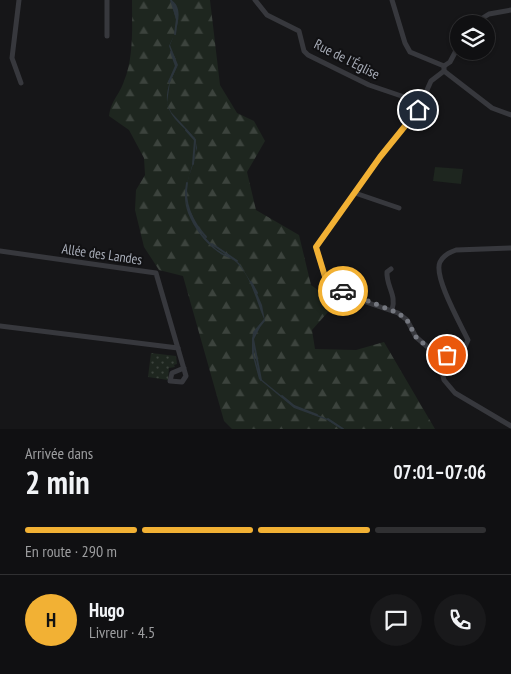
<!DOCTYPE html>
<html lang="fr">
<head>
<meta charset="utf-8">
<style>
  :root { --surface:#101012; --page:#19191b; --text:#f1f3f6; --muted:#9c9d9f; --line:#303032; --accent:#f2b134 }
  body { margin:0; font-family:"PT Sans Narrow",sans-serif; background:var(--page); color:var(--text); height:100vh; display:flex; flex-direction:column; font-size:19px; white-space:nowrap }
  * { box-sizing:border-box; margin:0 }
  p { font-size:16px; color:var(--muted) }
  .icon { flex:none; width:28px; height:28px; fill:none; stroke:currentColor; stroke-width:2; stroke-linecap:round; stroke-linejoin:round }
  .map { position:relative; height:429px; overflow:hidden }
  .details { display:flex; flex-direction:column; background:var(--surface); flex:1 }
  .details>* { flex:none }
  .controls { position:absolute; left:450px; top:15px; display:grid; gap:10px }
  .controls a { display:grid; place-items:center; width:45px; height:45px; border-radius:50%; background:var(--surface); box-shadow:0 1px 4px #0004,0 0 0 1px var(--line); font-size:25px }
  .pin { position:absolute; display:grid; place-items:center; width:42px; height:42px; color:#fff; margin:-21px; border:2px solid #fff; border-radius:50%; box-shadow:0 1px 5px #0007 }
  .courier { position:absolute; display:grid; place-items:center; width:50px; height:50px; margin:-25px; border:4px solid #f2b134; border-radius:50%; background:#fff; color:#222; box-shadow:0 1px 6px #0007 }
  .headline em { font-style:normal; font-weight:800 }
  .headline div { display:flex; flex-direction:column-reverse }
  .headline { display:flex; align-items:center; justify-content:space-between; height:85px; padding:0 25px }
  h1 { font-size:32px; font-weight:800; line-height:38px }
  .bar { display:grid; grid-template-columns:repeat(4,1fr); gap:8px 5px; align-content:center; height:60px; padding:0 25px }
  .bar i { height:6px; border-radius:4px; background:var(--line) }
  .bar .active { background:var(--accent) }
  .bar p { grid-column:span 4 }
  .line { display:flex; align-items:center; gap:12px; padding:0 25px; border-top:1px solid var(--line) }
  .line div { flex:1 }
  .round { display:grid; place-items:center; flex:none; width:52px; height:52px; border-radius:26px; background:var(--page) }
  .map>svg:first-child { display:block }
</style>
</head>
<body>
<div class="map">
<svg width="511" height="429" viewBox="0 0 511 429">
  <defs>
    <pattern id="forest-firs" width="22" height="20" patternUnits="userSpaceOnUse" patternTransform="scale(1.25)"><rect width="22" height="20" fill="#1e261f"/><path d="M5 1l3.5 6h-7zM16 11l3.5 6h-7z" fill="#3c433d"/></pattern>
    <pattern id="park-dots" width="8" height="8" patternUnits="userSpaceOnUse" patternTransform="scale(1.25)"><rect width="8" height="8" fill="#1e261f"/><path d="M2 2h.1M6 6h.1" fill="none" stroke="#3c433d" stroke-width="1.8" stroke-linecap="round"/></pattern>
  </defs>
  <rect width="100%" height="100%" fill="#161618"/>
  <path fill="url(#forest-firs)" d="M132 0H210L220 85 237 113 254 121 265 141 247 172 256 210 299 235 311 285 336 303 312 330 315 349 356 350 384 342 435 429H232L224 421 183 276 159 270 144 247 135 210 136 190 145 175 144 158 129 130 109 116C112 98 119 96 124 81 134 58 132 25 132 0Z"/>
  <polygon fill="url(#park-dots)" points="151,353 176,356 177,364 174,365 175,367 169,368 168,380 148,377"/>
  <polygon fill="#1e261f" points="435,167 463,169 461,184 433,181"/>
  <path fill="#2c353c" d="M171 0C186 8 175 34 170 45L178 65 170 82 167 103 171 112 195 138 197 148 186 187V202L200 232 216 249 239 263 255 289 262 305 265 321 254 335V355L261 379 294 406 328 419 341 429 327 420 294 408 259 379 252 353V340L253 332 264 319C256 301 252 279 238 264 233 258 224 257 218 252 205 243 194 228 188 213 176 181 205 161 193 136 163 111 161 101 176 66L169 46 176 31 177 24Z"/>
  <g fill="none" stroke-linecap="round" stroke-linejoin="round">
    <g stroke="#2c353c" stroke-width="2">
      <polyline points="171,0 177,19 175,34"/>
      <polyline points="169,82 176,66 171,52"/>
      <polyline points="186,130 195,140 193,164"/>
      <path d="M187 183C183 202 192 222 206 237"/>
      <polyline points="212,244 237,261"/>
      <polyline points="251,282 257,293"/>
      <polyline points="259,327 253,339 261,380"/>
      <polyline points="282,396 294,406 317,415"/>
      <polyline points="328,419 343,429"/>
    </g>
    <g stroke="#37383d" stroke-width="5">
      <polyline points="19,0 12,58 21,83"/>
      <polyline points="255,0 267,15 299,31 304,51 308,55 369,85 422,103"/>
      <polyline points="392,0 405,43 410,52 444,66"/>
      <polyline points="473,24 489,14 511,10"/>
      <polyline points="107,36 107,0"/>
      <polyline points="444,66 444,71 431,81 418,110 380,157 316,247 326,280 363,301 398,313 407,320 416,337 438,356 444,380 455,393 511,426"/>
      <polyline points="444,66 450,62 459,45"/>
      <polyline points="444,71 492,108 511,115"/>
      <polyline points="355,193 399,208"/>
      <path d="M0 251 156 273C166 307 176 341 186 376L182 382 170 381 172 373 184 368"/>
      <path d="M391 269 387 272C386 286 397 295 392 310"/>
      <polyline points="0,326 178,348"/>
      <path d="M438 356 463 351 468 340C461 325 433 276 440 262 443 256 450 252 456 250L511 248"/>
    </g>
  </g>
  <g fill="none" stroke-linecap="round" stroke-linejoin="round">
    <polyline stroke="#757880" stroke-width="5" stroke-dasharray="0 9" points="343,291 398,313 407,320 416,337 438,356 447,355"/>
    <polyline stroke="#f2b134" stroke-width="6" points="343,291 326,280 316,247 380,157 418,110"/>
  </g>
  <g text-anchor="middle" stroke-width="4" stroke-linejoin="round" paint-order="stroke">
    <g font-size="14" fill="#a8adb8" stroke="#111113">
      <text transform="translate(347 59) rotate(27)" y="5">Rue de l'Église</text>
      <text transform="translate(102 254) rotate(8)" y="5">Allée des Landes</text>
    </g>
  </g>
</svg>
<div class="controls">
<a><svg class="icon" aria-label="layers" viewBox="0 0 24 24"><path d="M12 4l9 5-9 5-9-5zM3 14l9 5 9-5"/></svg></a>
</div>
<div class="pin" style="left:447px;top:355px;background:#ea580c"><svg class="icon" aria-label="bag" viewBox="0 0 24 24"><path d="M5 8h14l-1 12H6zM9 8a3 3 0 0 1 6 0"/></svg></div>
<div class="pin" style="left:418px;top:110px;background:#1f2937"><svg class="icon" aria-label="home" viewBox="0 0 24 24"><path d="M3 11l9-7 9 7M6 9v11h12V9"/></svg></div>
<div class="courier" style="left:343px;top:291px"><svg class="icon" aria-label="car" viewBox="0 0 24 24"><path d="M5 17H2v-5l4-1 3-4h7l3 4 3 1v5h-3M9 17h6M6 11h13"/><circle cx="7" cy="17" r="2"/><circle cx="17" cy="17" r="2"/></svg></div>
</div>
<section class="details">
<div class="headline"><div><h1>2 min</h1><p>Arrivée dans</p></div><em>07:01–07:06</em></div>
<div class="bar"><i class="active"></i><i class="active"></i><i class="active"></i><i></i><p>En route · 290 m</p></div>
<div class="line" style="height:90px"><b class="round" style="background:var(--accent);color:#111">H</b><div><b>Hugo</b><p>Livreur · 4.5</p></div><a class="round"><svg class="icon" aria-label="chat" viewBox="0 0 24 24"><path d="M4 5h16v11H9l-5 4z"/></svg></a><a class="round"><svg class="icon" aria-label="phone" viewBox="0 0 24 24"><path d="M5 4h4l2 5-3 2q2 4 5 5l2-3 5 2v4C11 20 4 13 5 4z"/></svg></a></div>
</section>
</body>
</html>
